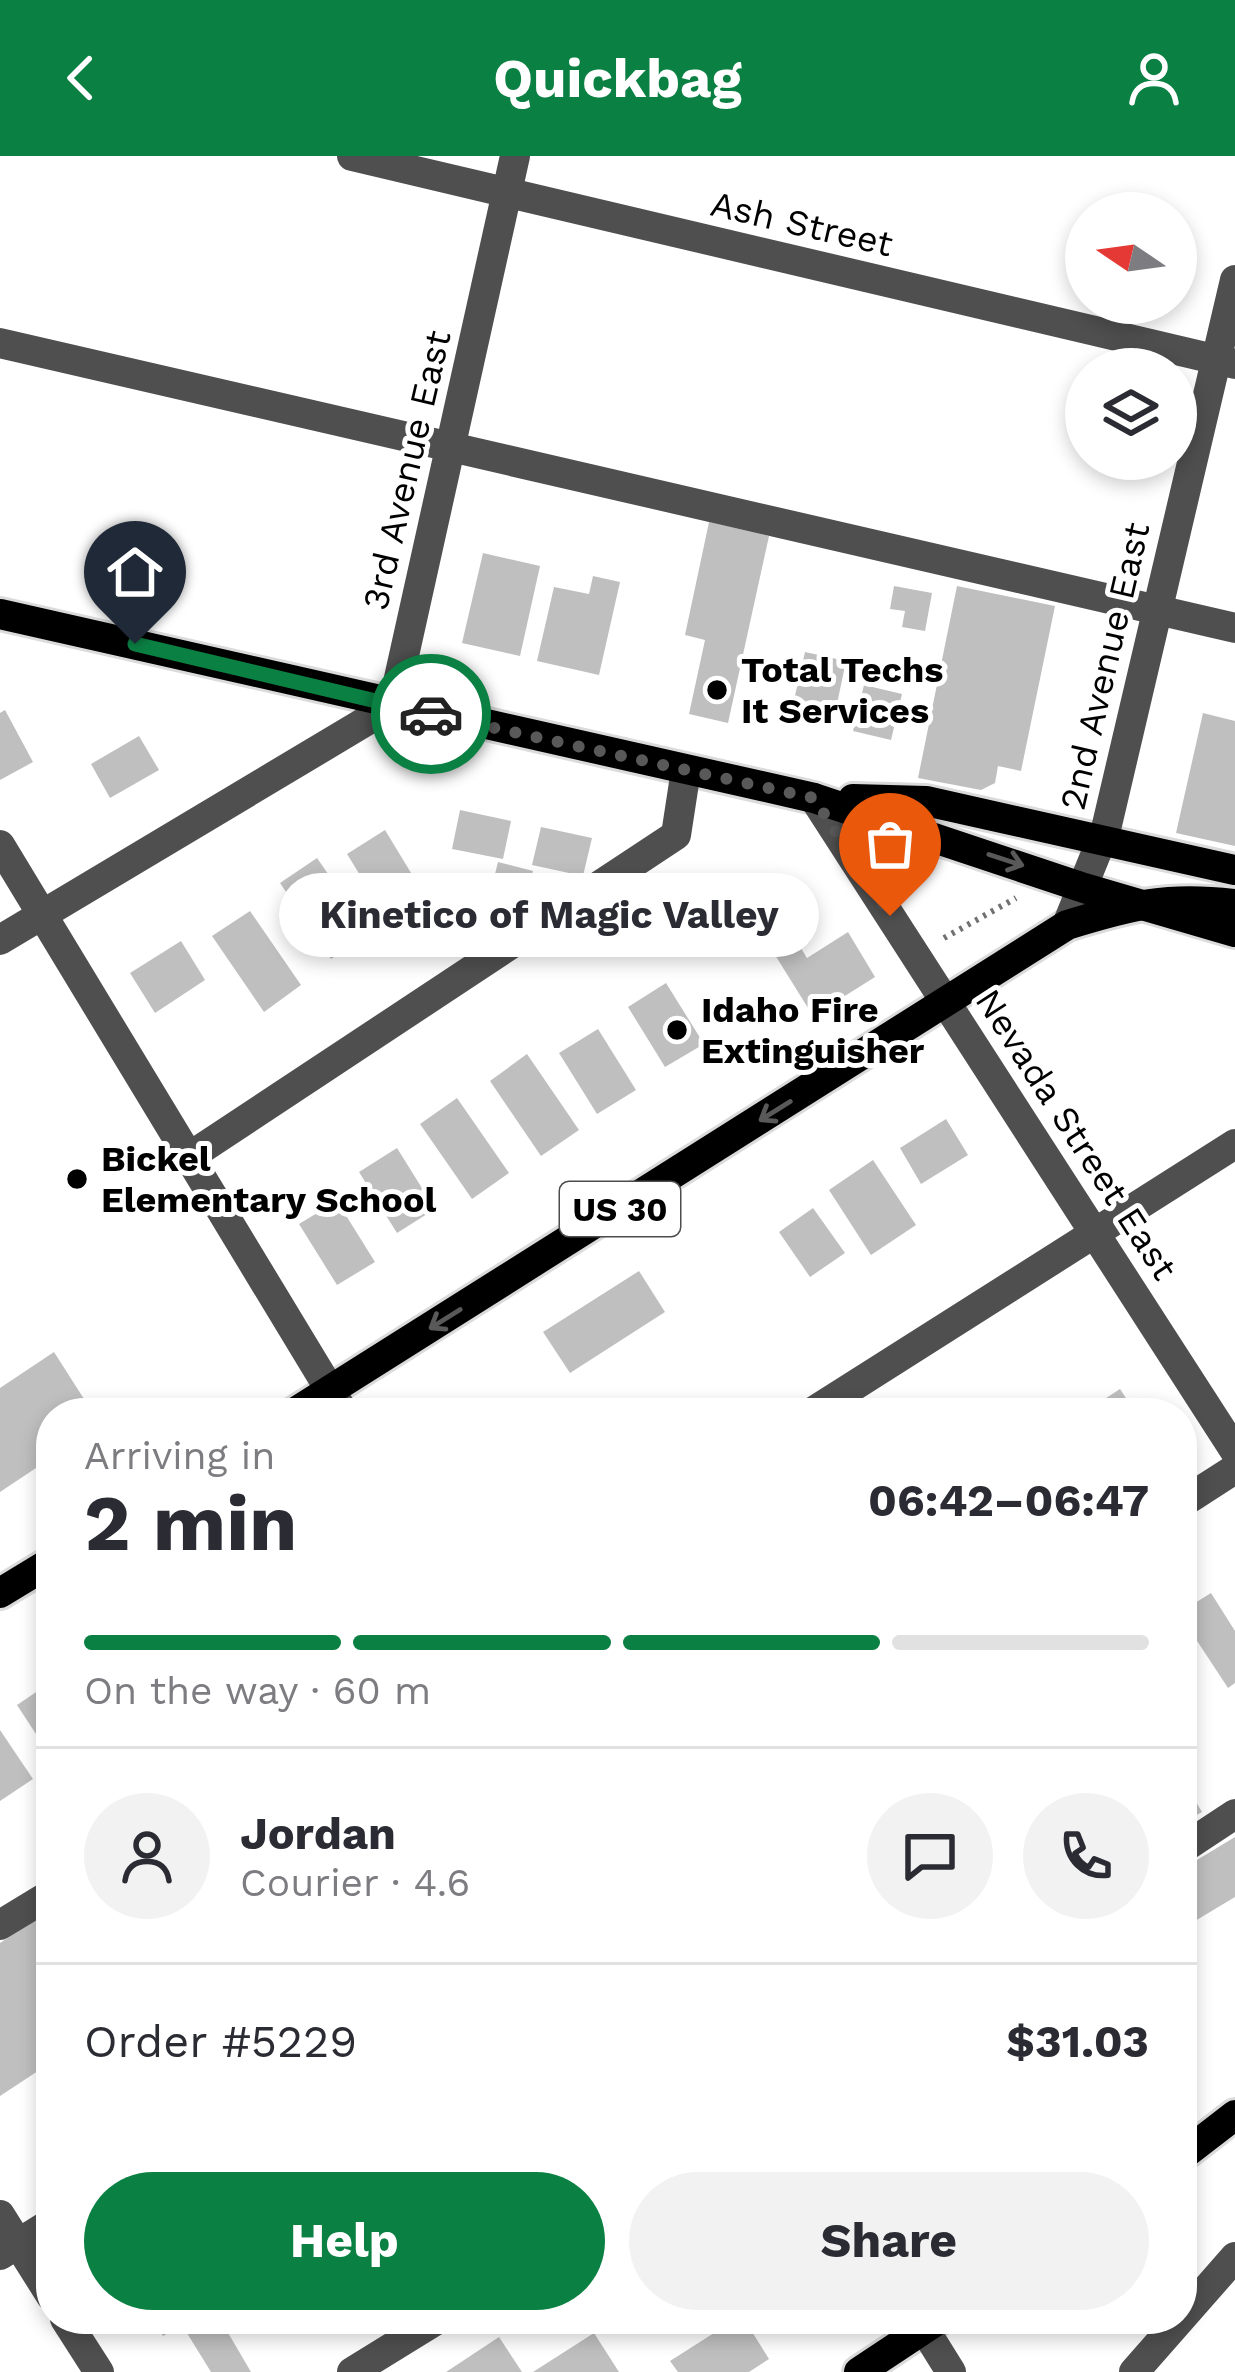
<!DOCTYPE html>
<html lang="en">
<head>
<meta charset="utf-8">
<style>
  :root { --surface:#fff; --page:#f2f2f3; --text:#2b2b33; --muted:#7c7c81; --line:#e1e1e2; --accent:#0b8043 }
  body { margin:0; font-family:"Work Sans",sans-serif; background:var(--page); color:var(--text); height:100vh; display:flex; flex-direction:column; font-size:45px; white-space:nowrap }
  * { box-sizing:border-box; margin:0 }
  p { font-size:39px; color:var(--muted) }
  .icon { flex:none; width:66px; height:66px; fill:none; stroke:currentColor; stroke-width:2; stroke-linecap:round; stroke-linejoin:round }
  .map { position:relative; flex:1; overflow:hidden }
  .panel { position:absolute; left:36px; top:1242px; width:1161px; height:936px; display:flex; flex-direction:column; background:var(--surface); border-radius:48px; box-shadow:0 6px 18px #0003 }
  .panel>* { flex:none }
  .needle { width:78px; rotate:283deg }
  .buttons { position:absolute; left:1065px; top:36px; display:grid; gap:24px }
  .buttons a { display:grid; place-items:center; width:132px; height:132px; border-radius:50%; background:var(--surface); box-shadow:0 6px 18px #0003; font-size:60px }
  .pin { position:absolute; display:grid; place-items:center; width:102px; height:102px; color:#fff; margin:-123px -51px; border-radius:50% 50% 50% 0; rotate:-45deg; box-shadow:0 0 12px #0007 }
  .pin .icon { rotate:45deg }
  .courier { position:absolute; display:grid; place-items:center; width:120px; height:120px; margin:-60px; border:9px solid #0b8043; border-radius:50%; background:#fff; color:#222; box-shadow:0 3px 15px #0007 }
  .bubble { position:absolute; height:84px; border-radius:42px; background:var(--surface); box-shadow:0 6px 18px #0003; font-size:39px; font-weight:700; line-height:84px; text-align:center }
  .summary em { font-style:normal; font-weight:700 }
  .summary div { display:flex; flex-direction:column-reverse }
  .summary { display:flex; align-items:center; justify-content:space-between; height:204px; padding:0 48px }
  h1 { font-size:78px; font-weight:700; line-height:90px }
  .bar { display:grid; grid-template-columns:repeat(4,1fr); gap:18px 12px; align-content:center; height:144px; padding:0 48px }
  .bar i { height:15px; border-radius:9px; background:var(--line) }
  .bar .current { background:var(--accent) }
  .bar p { grid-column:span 4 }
  .line { display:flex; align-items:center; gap:30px; padding:0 48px; border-top:3px solid var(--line) }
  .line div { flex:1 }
  .round { display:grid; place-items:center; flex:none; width:126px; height:126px; border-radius:63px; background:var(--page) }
  .primary-button { display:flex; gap:24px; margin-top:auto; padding:24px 48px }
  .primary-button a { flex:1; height:138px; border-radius:72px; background:var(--accent); color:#fff; font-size:48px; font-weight:700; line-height:138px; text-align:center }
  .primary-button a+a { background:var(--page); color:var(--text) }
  header { display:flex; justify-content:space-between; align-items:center; height:156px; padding:0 48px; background:var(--accent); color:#fff; font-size:54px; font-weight:700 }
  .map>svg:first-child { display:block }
</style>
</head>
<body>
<header><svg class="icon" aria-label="back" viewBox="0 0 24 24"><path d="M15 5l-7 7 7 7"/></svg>Quickbag<svg class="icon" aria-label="person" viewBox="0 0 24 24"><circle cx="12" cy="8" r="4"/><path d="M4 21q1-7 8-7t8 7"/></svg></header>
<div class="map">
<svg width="1235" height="2216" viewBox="0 0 1235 2216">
  <rect width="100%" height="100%" fill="#fff"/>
  <g fill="#bfbfbf">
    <polygon points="709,366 769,380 728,567 689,558 705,484 685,479"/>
    <polygon points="483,397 540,410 520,500 462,487"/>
    <polygon points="593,420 620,426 599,519 537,505 554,431 589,438"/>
    <polygon points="894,430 932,437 925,475 902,471 905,455 890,453"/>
    <polygon points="957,430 1055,450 1021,615 998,610 995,627 981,634 918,622"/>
    <polygon points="805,496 846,505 833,567 791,557"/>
    <polygon points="864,529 902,538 891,584 853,575"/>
    <polygon points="5,554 33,606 0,624 0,557"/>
    <polygon points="1203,557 1235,565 1235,690 1176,677"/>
    <polygon points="139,580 159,614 110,642 91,608"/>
    <polygon points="460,654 511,665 503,703 452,693"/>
    <polygon points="541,671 592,682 583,720 532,709"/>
    <polygon points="385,674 422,735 384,758 347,698"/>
    <polygon points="317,702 369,777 331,803 280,727"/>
    <polygon points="498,706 533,715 524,751 489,742"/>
    <polygon points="250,755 301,829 264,856 212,780"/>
    <polygon points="779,756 807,802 848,776 875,821 813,860 757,770"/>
    <polygon points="181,785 205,824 155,857 130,817"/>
    <polygon points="666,827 704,888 665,911 628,851"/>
    <polygon points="598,873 636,934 597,958 559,897"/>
    <polygon points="527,898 579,974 541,1000 490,925"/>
    <polygon points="457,942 509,1017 472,1043 420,968"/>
    <polygon points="946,963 968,999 921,1028 900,992"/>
    <polygon points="397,992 435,1053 397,1077 359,1016"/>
    <polygon points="873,1004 916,1069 871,1099 829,1034"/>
    <polygon points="337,1045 375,1106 337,1129 299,1068"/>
    <polygon points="813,1052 845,1097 810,1121 779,1076"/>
    <polygon points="639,1115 665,1156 570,1217 543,1176"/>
    <polygon points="54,1196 93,1257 51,1257 51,1302 0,1336 0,1232"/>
    <polygon points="1120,1233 1136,1257 1083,1257"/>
    <polygon points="1211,1437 1235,1475 1235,1527 1228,1532 1182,1462 1182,1455"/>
    <polygon points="51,1526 51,1601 17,1549"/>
    <polygon points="0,1574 33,1623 0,1645"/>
    <polygon points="1182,1622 1202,1656 1182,1667"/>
    <polygon points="1235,1681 1235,1741 1190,1768 1185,1759 1182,1761 1182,1713"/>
    <polygon points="51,1754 51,1935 38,1915 0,1940 0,1787"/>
    <polygon points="153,2163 220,2163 251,2216 211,2216 182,2169 163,2180"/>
    <polygon points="736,2163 744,2163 769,2203 749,2216 678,2216 670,2205"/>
    <polygon points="594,2177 619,2216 533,2216"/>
    <polygon points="499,2181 522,2216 446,2216"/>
  </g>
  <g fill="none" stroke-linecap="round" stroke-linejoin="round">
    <defs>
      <g id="major">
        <polyline points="0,458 814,642 1084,732 1235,776"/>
        <polyline points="853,643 926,645 1235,714"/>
        <path d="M294 1257 1067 769C1132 749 1166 740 1235 748"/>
        <polyline points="0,1437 51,1406"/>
        <polyline points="1182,2000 1235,1959"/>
        <polyline points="859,2216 939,2163"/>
      </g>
    </defs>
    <use href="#major" stroke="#dbdbdb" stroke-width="36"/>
    <polyline stroke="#717171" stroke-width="6" stroke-dasharray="3 6" stroke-linecap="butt" points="944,782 1016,742"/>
    <g stroke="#4f4f4f" stroke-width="30">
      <polyline points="352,0 1235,208"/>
      <polyline points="0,187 1235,472"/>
      <polyline points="814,642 1235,1295"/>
      <polyline points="0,689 344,1257"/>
      <polyline points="1067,769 1106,673 1235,124"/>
      <polyline points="0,784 393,549 515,0"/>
      <polyline points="189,1001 676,679 686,614"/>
      <polyline points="811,1257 1235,988"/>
      <polyline points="1182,1347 1235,1313"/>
      <polyline points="1182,1693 1235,1658"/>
      <polyline points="0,1769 51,1738"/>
      <polyline points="0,2059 51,2140"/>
      <polyline points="0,2099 51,2067"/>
      <polyline points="65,2163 99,2216"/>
      <polyline points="918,2163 951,2216"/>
      <polyline points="352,2216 438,2163"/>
      <polyline points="1134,2216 1235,2101"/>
    </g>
    <use href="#major" stroke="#000" stroke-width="30"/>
  </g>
  <defs><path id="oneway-shaft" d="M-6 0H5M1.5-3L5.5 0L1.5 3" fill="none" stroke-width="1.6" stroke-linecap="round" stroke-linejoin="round" transform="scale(3)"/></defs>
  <g stroke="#595959">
    <use href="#oneway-shaft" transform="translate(1006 704) rotate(18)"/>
    <use href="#oneway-shaft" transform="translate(775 955) rotate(148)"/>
    <use href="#oneway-shaft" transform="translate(445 1163) rotate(148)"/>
  </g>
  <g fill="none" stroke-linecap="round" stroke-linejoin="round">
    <polyline stroke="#595959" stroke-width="12" stroke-dasharray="0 21.6" points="431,558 814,642 890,760"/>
    <polyline stroke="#0b8043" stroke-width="15" points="135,488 431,558"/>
  </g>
  <g fill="#000" stroke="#fff" stroke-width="4.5">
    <circle cx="717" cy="534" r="12"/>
    <circle cx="677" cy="874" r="12"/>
    <circle cx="77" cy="1023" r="12"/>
  </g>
  <g text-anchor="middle" stroke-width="10" stroke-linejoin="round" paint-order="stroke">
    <rect fill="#fff" stroke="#4c4c4c" stroke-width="3" x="560" y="1026" width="120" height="54" rx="9"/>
    <g font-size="33" font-weight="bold" fill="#000">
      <text x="620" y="1065">US 30</text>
    </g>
    <g font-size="36" fill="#000" stroke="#fff">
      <text transform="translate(802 67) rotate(13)" y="13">Ash Street</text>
      <text transform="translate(406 314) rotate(-77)" y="13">3rd Avenue East</text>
      <text transform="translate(1104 510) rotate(-77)" y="13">2nd Avenue East</text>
      <text transform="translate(1077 978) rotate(57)" y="13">Nevada Street East</text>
    </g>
    <g font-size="36" font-weight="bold" fill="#000" stroke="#fff" text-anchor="start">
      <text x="741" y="526">Total Techs<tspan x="741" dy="41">It Services</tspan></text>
      <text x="701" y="866">Idaho Fire<tspan x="701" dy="41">Extinguisher</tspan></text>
      <text x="101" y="1015">Bickel<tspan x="101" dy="41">Elementary School</tspan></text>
    </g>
  </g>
</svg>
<div class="buttons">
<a><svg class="needle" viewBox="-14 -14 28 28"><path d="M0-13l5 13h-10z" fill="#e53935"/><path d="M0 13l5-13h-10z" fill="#7c7c81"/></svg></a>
<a><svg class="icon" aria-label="layers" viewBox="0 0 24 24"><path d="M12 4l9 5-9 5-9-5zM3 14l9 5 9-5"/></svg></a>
</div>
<div class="pin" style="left:890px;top:760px;background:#ea580c"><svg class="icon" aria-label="bag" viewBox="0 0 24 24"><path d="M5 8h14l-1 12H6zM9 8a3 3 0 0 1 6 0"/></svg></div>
<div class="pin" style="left:135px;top:488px;background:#1f2937"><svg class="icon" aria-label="home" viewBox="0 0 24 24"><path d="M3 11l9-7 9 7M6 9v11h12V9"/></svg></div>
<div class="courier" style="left:431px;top:558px"><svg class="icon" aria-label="car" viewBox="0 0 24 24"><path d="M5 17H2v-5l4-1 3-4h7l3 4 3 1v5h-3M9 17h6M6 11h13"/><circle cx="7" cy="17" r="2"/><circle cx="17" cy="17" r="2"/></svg></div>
<div class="bubble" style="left:279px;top:717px;width:540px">Kinetico of Magic Valley</div>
<section class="panel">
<div class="summary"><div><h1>2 min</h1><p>Arriving in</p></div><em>06:42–06:47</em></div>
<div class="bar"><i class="current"></i><i class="current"></i><i class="current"></i><i></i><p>On the way · 60 m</p></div>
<div class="line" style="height:216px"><a class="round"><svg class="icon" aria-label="person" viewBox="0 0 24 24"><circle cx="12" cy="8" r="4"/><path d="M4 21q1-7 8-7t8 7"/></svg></a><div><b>Jordan</b><p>Courier · 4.6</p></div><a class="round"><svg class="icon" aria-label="chat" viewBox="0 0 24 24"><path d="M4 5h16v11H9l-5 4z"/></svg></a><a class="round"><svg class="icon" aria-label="phone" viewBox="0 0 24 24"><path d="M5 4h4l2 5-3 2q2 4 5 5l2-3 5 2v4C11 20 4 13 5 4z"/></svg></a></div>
<div class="line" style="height:156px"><div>Order #5229</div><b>$31.03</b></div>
<div class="primary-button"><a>Help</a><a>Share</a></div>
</section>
</div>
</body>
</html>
